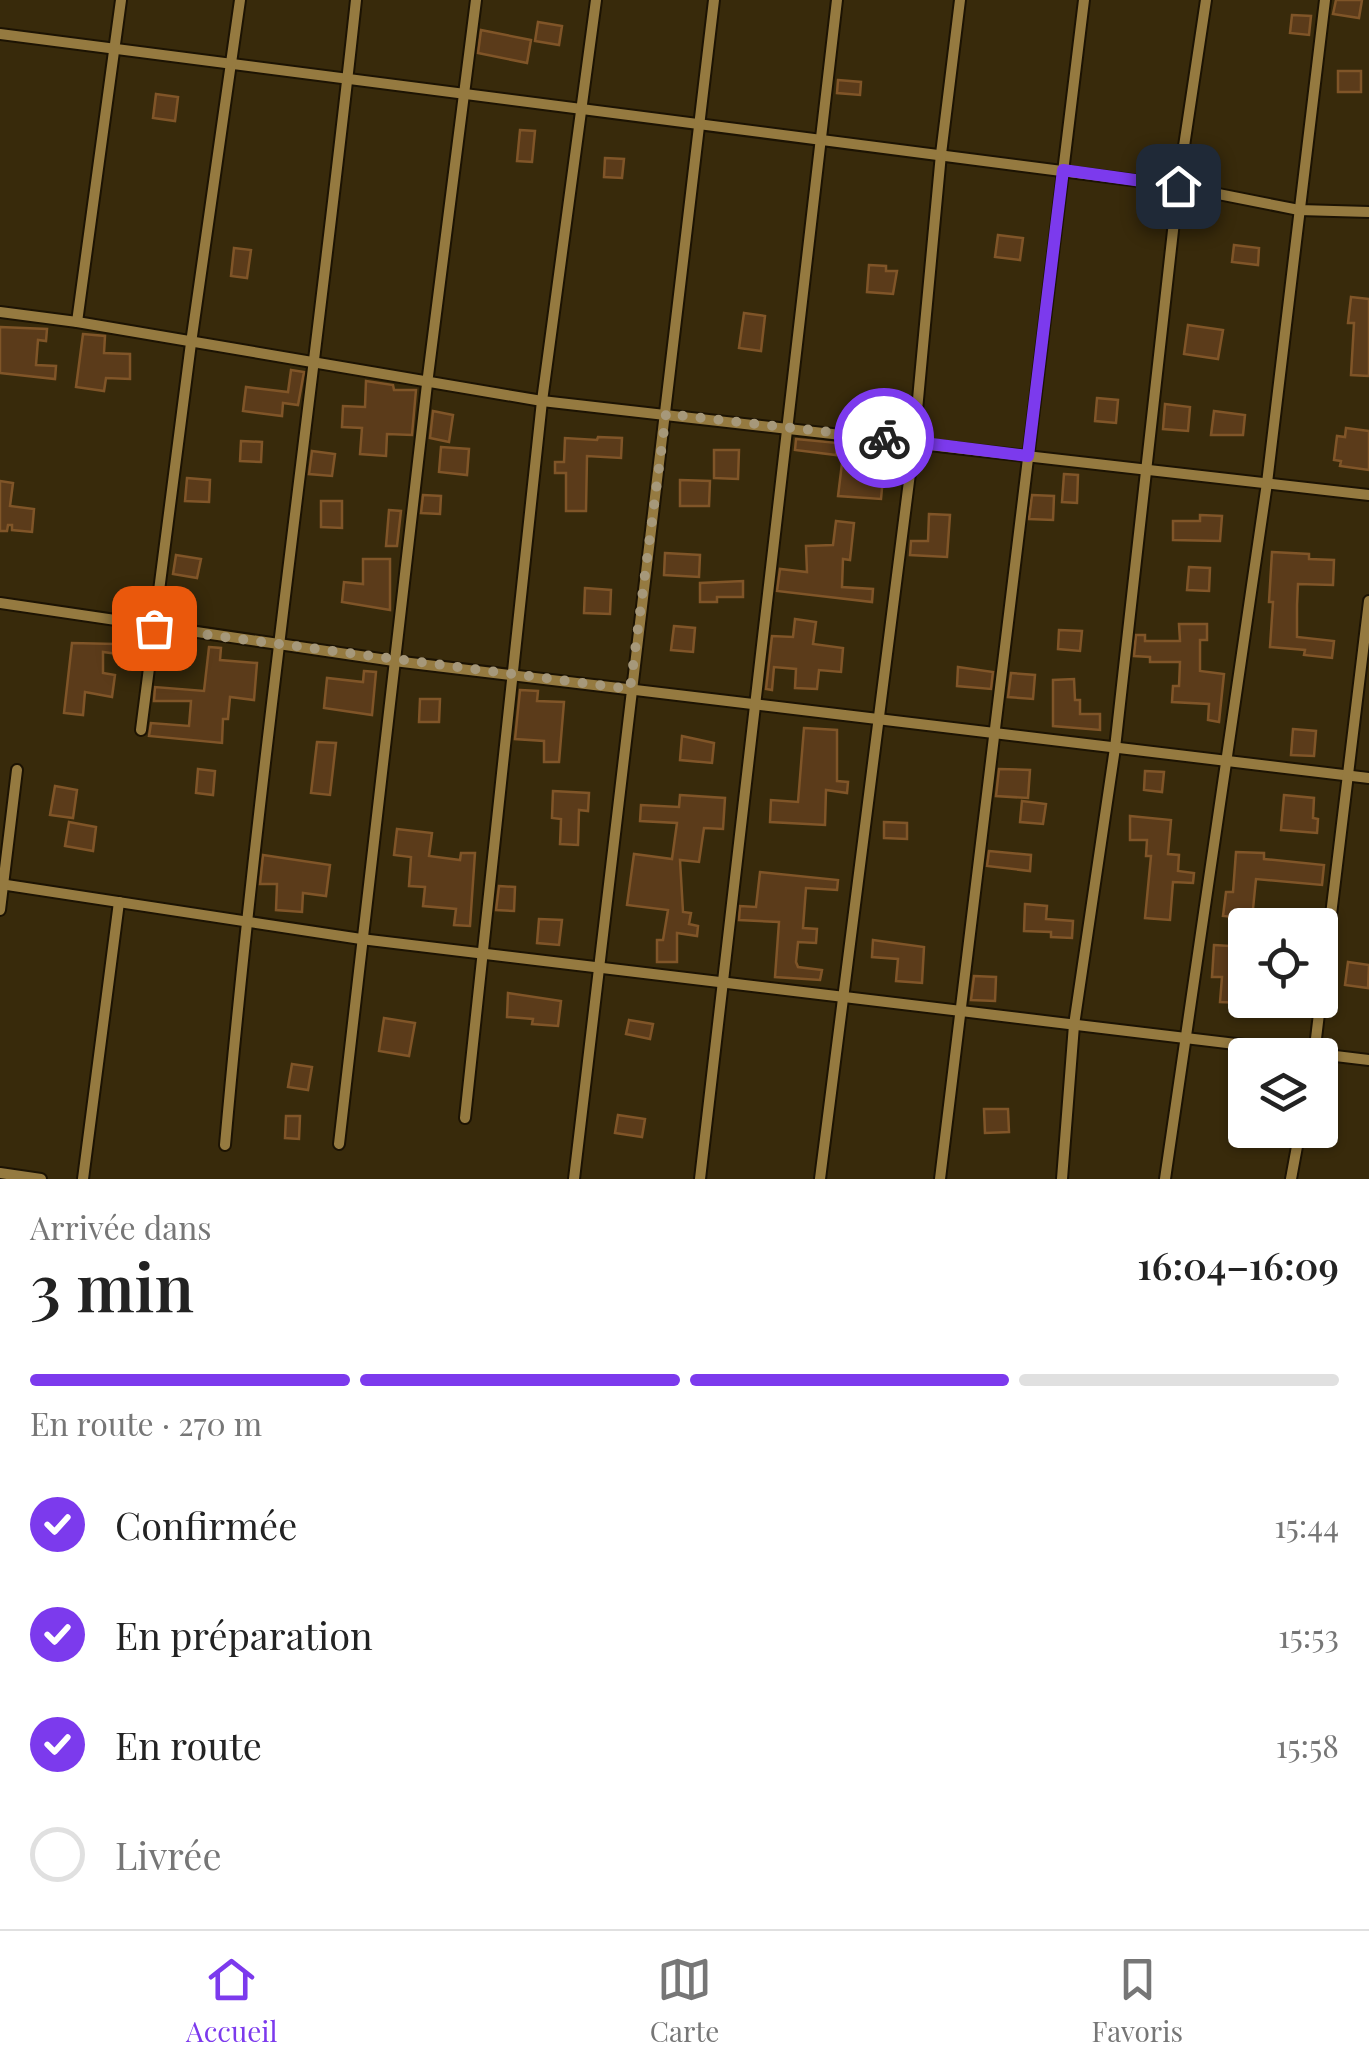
<!DOCTYPE html>
<html lang="fr">
<head>
<meta charset="utf-8">
<style>
  :root { --surface:#fff; --page:#f2f2f2; --text:#222; --muted:#767676; --line:#e0e0e0; --accent:#7c3aed }
  body { margin:0; font-family:"Playfair Display",serif; background:var(--page); color:var(--text); height:100vh; display:flex; flex-direction:column; font-size:38px; white-space:nowrap }
  * { box-sizing:border-box; margin:0 }
  p { font-size:32px; color:var(--muted) }
  .icon { flex:none; width:55px; height:55px; fill:none; stroke:currentColor; stroke-width:2; stroke-linecap:round; stroke-linejoin:round }
  .map { position:relative; height:1179px; overflow:hidden }
  .details { display:flex; flex-direction:column; background:var(--surface); flex:1 }
  .details>* { flex:none }
  .fabs { position:absolute; left:1228px; top:908px; display:grid; gap:20px }
  .fabs a { display:grid; place-items:center; width:110px; height:110px; border-radius:10px; background:var(--surface); box-shadow:0 2px 8px #0004; font-size:50px }
  .pin { position:absolute; display:grid; place-items:center; width:85px; height:85px; color:#fff; margin:-42px; border-radius:20px; box-shadow:0 5px 15px #0006 }
  .courier { position:absolute; display:grid; place-items:center; width:100px; height:100px; margin:-50px; border:8px solid #7c3aed; border-radius:50%; background:#fff; color:#222; box-shadow:0 2px 12px #0007 }
  .summary em { font-style:normal; font-weight:600 }
  .summary div { display:flex; flex-direction:column-reverse }
  .summary { display:flex; align-items:center; justify-content:space-between; height:170px; padding:0 30px }
  h1 { font-size:65px; font-weight:600; line-height:75px }
  .bar { display:grid; grid-template-columns:repeat(4,1fr); gap:15px 10px; align-content:center; height:120px; padding:0 30px }
  .bar i { height:12px; border-radius:8px; background:var(--line) }
  .bar .selected { background:var(--accent) }
  .bar p { grid-column:span 4 }
  ol { padding:0 30px; list-style:none }
  li { display:flex; align-items:center; gap:30px; height:110px }
  li p { margin-inline-start:auto }
  li .icon { padding:10px; border-radius:50%; background:var(--accent); color:#fff; stroke-width:4 }
  li:last-child { color:var(--muted) }
  li i { width:55px; height:55px; border:5px solid var(--line); border-radius:50% }
  .menu { display:flex; justify-content:space-around; align-items:center; height:140px; border-top:2px solid var(--line); background:var(--surface); font-size:28px; color:var(--muted) }
  .menu a { display:grid; justify-items:center; gap:5px }
  .menu .selected { color:var(--accent) }
  .map>svg:first-child { display:block }
</style>
</head>
<body>
<div class="map">
<svg width="1369" height="1179" viewBox="0 0 1369 1179">
  <rect width="100%" height="100%" fill="#382a0b"/>
  <g fill="#5b3b1a" stroke="#805528" stroke-width="2.5">
    <polygon points="1336,0 1362,0 1359,18 1333,14"/>
    <polygon points="1292,15 1311,16 1309,35 1290,33"/>
    <polygon points="538,22 562,26 559,45 535,41"/>
    <polygon points="481,30 531,40 527,63 478,53"/>
    <rect x="1338" y="71" width="23" height="21"/>
    <polygon points="838,80 861,82 860,95 837,93"/>
    <polygon points="156,94 178,97 175,121 153,118"/>
    <polygon points="520,130 535,131 532,162 517,161"/>
    <polygon points="605,158 624,159 622,178 604,177"/>
    <polygon points="998,235 1023,238 1020,260 995,257"/>
    <polygon points="1234,245 1259,248 1258,265 1232,262"/>
    <polygon points="234,248 251,250 247,278 231,276"/>
    <polygon points="869,265 886,266 886,271 897,271 893,294 867,292"/>
    <polygon points="1351,297 1369,299 1369,376 1351,375 1354,323 1348,323"/>
    <polygon points="744,313 765,316 761,351 739,348"/>
    <polygon points="1188,325 1223,330 1218,359 1184,354"/>
    <polygon points="0,327 47,329 46,341 38,340 36,365 56,366 55,379 0,373"/>
    <polygon points="83,334 105,336 104,353 130,354 130,379 106,378 104,391 76,387"/>
    <polygon points="291,370 304,372 298,405 283,403 282,416 243,411 246,387 288,392"/>
    <polygon points="366,381 393,385 394,390 416,390 412,435 387,434 386,456 360,454 362,428 342,427 343,406 365,407"/>
    <polygon points="1097,398 1118,400 1116,423 1095,421"/>
    <polygon points="1165,404 1190,407 1188,431 1163,429"/>
    <polygon points="433,411 453,415 449,442 430,438"/>
    <polygon points="1214,411 1245,415 1243,435 1211,435"/>
    <polygon points="1346,428 1369,431 1369,470 1340,466 1341,461 1334,460 1337,436 1345,437"/>
    <polygon points="598,437 622,438 621,458 587,456 586,511 566,511 566,473 555,473 555,462 564,462 565,438 597,440"/>
    <polygon points="796,439 838,443 836,455 795,450"/>
    <polygon points="241,441 262,442 261,462 240,461"/>
    <polygon points="864,446 864,465 884,467 881,499 838,496 844,447"/>
    <polygon points="441,447 469,449 467,475 439,472"/>
    <polygon points="714,450 739,450 738,479 714,478"/>
    <polygon points="312,451 335,454 332,476 309,474"/>
    <polygon points="1064,474 1078,475 1077,503 1062,502"/>
    <polygon points="187,478 210,480 209,502 185,501"/>
    <polygon points="680,480 710,481 709,506 680,506"/>
    <polygon points="0,481 13,483 10,506 34,509 32,532 12,530 12,525 8,525 7,531 0,531"/>
    <polygon points="423,495 441,496 440,514 421,513"/>
    <polygon points="1032,495 1054,496 1053,520 1029,519"/>
    <polygon points="321,501 342,501 342,528 321,527"/>
    <polygon points="389,510 401,511 397,546 386,546"/>
    <polygon points="929,514 950,515 947,557 910,555 911,541 928,541"/>
    <polygon points="1200,515 1222,516 1220,541 1173,540 1173,521 1200,521"/>
    <polygon points="836,521 854,523 850,560 843,559 842,587 873,589 872,602 777,591 780,569 807,572 806,546 833,545"/>
    <polygon points="1272,552 1309,554 1309,559 1334,560 1333,585 1298,584 1297,605 1297,637 1334,641 1332,658 1304,655 1305,650 1270,647 1273,602 1269,602"/>
    <polygon points="665,553 700,555 699,577 664,575"/>
    <polygon points="176,555 201,559 197,578 173,574"/>
    <polygon points="363,559 390,559 390,610 342,602 344,582 363,584"/>
    <polygon points="1189,567 1210,568 1209,591 1187,590"/>
    <polygon points="743,581 743,597 717,597 717,602 700,602 700,583"/>
    <polygon points="585,588 611,590 610,614 584,613"/>
    <polygon points="795,619 816,622 813,644 843,648 841,672 819,670 817,689 795,688 796,669 774,667 772,690 766,689 772,636 793,637"/>
    <polygon points="1179,624 1207,624 1207,640 1200,640 1200,671 1224,674 1219,722 1208,720 1209,704 1172,702 1173,686 1179,686 1180,662 1150,662 1150,657 1134,656 1136,635 1145,635 1145,641 1180,641"/>
    <polygon points="674,626 695,628 693,652 671,650"/>
    <polygon points="118,629 144,633 141,657 103,652 103,673 115,675 112,697 85,692 83,715 64,713 72,643 116,644"/>
    <polygon points="1059,630 1082,631 1080,651 1058,649"/>
    <polygon points="209,647 221,648 220,660 257,663 254,700 230,697 228,719 223,719 222,743 149,736 151,723 189,726 191,701 154,701 155,687 204,691"/>
    <polygon points="958,667 993,672 991,689 957,686"/>
    <polygon points="364,671 376,672 372,715 324,708 327,678 363,682"/>
    <polygon points="1011,673 1035,675 1033,699 1008,697"/>
    <polygon points="1074,679 1075,700 1080,700 1080,714 1100,714 1100,730 1053,726 1053,680"/>
    <polygon points="520,690 538,691 537,701 564,702 559,762 544,762 544,741 515,739"/>
    <polygon points="420,699 440,699 439,722 419,722"/>
    <polygon points="804,728 837,730 837,781 848,782 847,793 826,790 825,825 770,822 771,800 798,802"/>
    <polygon points="1293,729 1316,731 1314,756 1291,755"/>
    <polygon points="682,736 714,743 712,763 680,760"/>
    <polygon points="317,742 336,743 330,795 311,793"/>
    <polygon points="198,769 215,771 213,795 196,793"/>
    <polygon points="999,769 1030,770 1028,798 996,796"/>
    <polygon points="1145,771 1164,772 1162,792 1144,790"/>
    <polygon points="55,786 77,790 73,818 50,815"/>
    <polygon points="553,791 589,793 588,811 579,810 578,845 560,844 561,819 552,818"/>
    <polygon points="680,795 725,798 723,829 704,828 699,862 680,860 683,912 691,913 689,924 698,926 697,936 677,933 677,962 657,962 657,940 663,940 668,910 627,905 634,854 672,859 677,823 640,821 641,805 679,807"/>
    <polygon points="1284,795 1314,798 1313,818 1318,819 1317,833 1281,830"/>
    <polygon points="1022,801 1046,804 1043,824 1020,822"/>
    <polygon points="1130,816 1171,820 1168,854 1179,855 1178,871 1194,873 1193,883 1173,882 1170,920 1145,918 1151,856 1146,856 1147,840 1130,840"/>
    <polygon points="69,822 96,827 93,851 65,846"/>
    <polygon points="884,822 907,823 907,839 884,838"/>
    <polygon points="397,829 432,833 429,856 460,860 461,853 475,853 470,926 454,925 456,909 423,906 425,887 409,886 411,857 394,855"/>
    <polygon points="989,851 1031,855 1030,871 987,866"/>
    <polygon points="1236,852 1264,853 1264,859 1324,865 1322,885 1256,879 1252,919 1223,916 1226,892 1233,892"/>
    <polygon points="263,855 330,865 326,896 303,893 302,912 276,910 277,884 260,884"/>
    <polygon points="760,872 838,880 837,890 806,888 803,928 817,929 816,943 798,942 796,962 798,967 822,970 820,980 775,977 779,922 739,920 740,906 756,907"/>
    <polygon points="499,886 515,887 514,911 496,910"/>
    <polygon points="1025,904 1047,906 1046,919 1073,921 1072,938 1051,937 1051,932 1024,931"/>
    <polygon points="539,919 562,920 559,945 537,943"/>
    <polygon points="873,940 924,947 922,983 896,981 898,959 872,957"/>
    <polygon points="1214,945 1245,947 1244,1003 1220,1002 1222,977 1212,977"/>
    <polygon points="1348,962 1369,965 1368,988 1345,985"/>
    <polygon points="974,976 996,977 995,1001 971,1000"/>
    <polygon points="508,993 561,1001 558,1026 532,1024 533,1019 507,1017"/>
    <polygon points="384,1018 415,1023 409,1056 379,1051"/>
    <polygon points="629,1020 653,1024 650,1039 626,1034"/>
    <polygon points="292,1064 312,1067 308,1090 288,1087"/>
    <polygon points="984,1109 1008,1109 1009,1132 985,1133"/>
    <polygon points="618,1115 645,1119 642,1137 615,1133"/>
    <polygon points="286,1116 300,1116 299,1139 285,1138"/>
  </g>
  <g fill="none" stroke-linecap="round" stroke-linejoin="round">
    <defs>
      <g id="street">
        <polyline points="0,34 1178,186 1299,210 1369,212"/>
        <polyline points="0,312 77,322 542,401 1369,495"/>
        <polyline points="77,322 121,0"/>
        <polyline points="0,603 394,661 1369,778"/>
        <polyline points="141,730 191,343 240,0"/>
        <polyline points="0,884 361,939 1369,1060"/>
        <polyline points="0,910 17,770"/>
        <polyline points="1314,1055 1369,601"/>
        <polyline points="465,1118 542,401 596,0"/>
        <polyline points="339,1144 427,384 476,0"/>
        <path d="M225 1145C259 762 315 382 356 0"/>
        <polyline points="0,1173 41,1179"/>
        <polyline points="83,1179 119,902"/>
        <polyline points="574,1179 714,0"/>
        <polyline points="700,1179 837,0"/>
        <polyline points="820,1179 914,442 941,154 960,0"/>
        <polyline points="940,1179 1084,0"/>
        <polyline points="1062,1179 1074,1025 1115,748 1178,186 1206,0"/>
        <polyline points="1165,1179 1267,483 1325,0"/>
        <polyline points="1291,1179 1300,1130"/>
      </g>
    </defs>
    <use href="#street" stroke="#1c1303" stroke-width="14"/>
    <use href="#street" stroke="#957a40" stroke-width="10"/>
  </g>
  <g fill="none" stroke-linecap="round" stroke-linejoin="round">
    <polyline stroke="#a6987a" stroke-width="10" stroke-dasharray="0 18" points="154,628 630,689 666,414 884,438"/>
    <polyline stroke="#7c3aed" stroke-width="12" points="884,438 1028,456 1063,170 1178,186"/>
  </g>
</svg>
<div class="fabs">
<a><svg class="icon" aria-label="locate" viewBox="0 0 24 24"><circle cx="12" cy="12" r="6"/><path d="M12 2v4M12 18v4M2 12h4M18 12h4"/></svg></a>
<a><svg class="icon" aria-label="layers" viewBox="0 0 24 24"><path d="M12 4l9 5-9 5-9-5zM3 14l9 5 9-5"/></svg></a>
</div>
<div class="pin" style="left:154px;top:628px;background:#ea580c"><svg class="icon" aria-label="bag" viewBox="0 0 24 24"><path d="M5 8h14l-1 12H6zM9 8a3 3 0 0 1 6 0"/></svg></div>
<div class="pin" style="left:1178px;top:186px;background:#1f2937"><svg class="icon" aria-label="home" viewBox="0 0 24 24"><path d="M3 11l9-7 9 7M6 9v11h12V9"/></svg></div>
<div class="courier" style="left:884px;top:438px"><svg class="icon" aria-label="bike" viewBox="0 0 24 24"><circle cx="6" cy="16" r="4"/><circle cx="18" cy="16" r="4"/><path d="M6 16l4-8h5l3 8M10 8l3 8H6M13 5h3"/></svg></div>
</div>
<section class="details">
<div class="summary"><div><h1>3 min</h1><p>Arrivée dans</p></div><em>16:04–16:09</em></div>
<div class="bar"><i class="selected"></i><i class="selected"></i><i class="selected"></i><i></i><p>En route · 270 m</p></div>
<ol>
<li><svg class="icon" aria-label="check" viewBox="0 0 24 24"><path d="M5 12l5 5 9-10"/></svg>Confirmée<p>15:44</p></li>
<li><svg class="icon" aria-label="check" viewBox="0 0 24 24"><path d="M5 12l5 5 9-10"/></svg>En préparation<p>15:53</p></li>
<li><svg class="icon" aria-label="check" viewBox="0 0 24 24"><path d="M5 12l5 5 9-10"/></svg>En route<p>15:58</p></li>
<li><i></i>Livrée</li>
</ol>
</section>
<nav class="menu">
<a class="selected"><svg class="icon" aria-label="home" viewBox="0 0 24 24"><path d="M3 11l9-7 9 7M6 9v11h12V9"/></svg>Accueil</a>
<a><svg class="icon" aria-label="map" viewBox="0 0 24 24"><path d="M3 6l6-2 6 2 6-2v14l-6 2-6-2-6 2zM9 4v14M15 6v14"/></svg>Carte</a>
<a><svg class="icon" aria-label="saved" viewBox="0 0 24 24"><path d="M7 4h10v16l-5-4-5 4z"/></svg>Favoris</a>
</nav>
</body>
</html>
